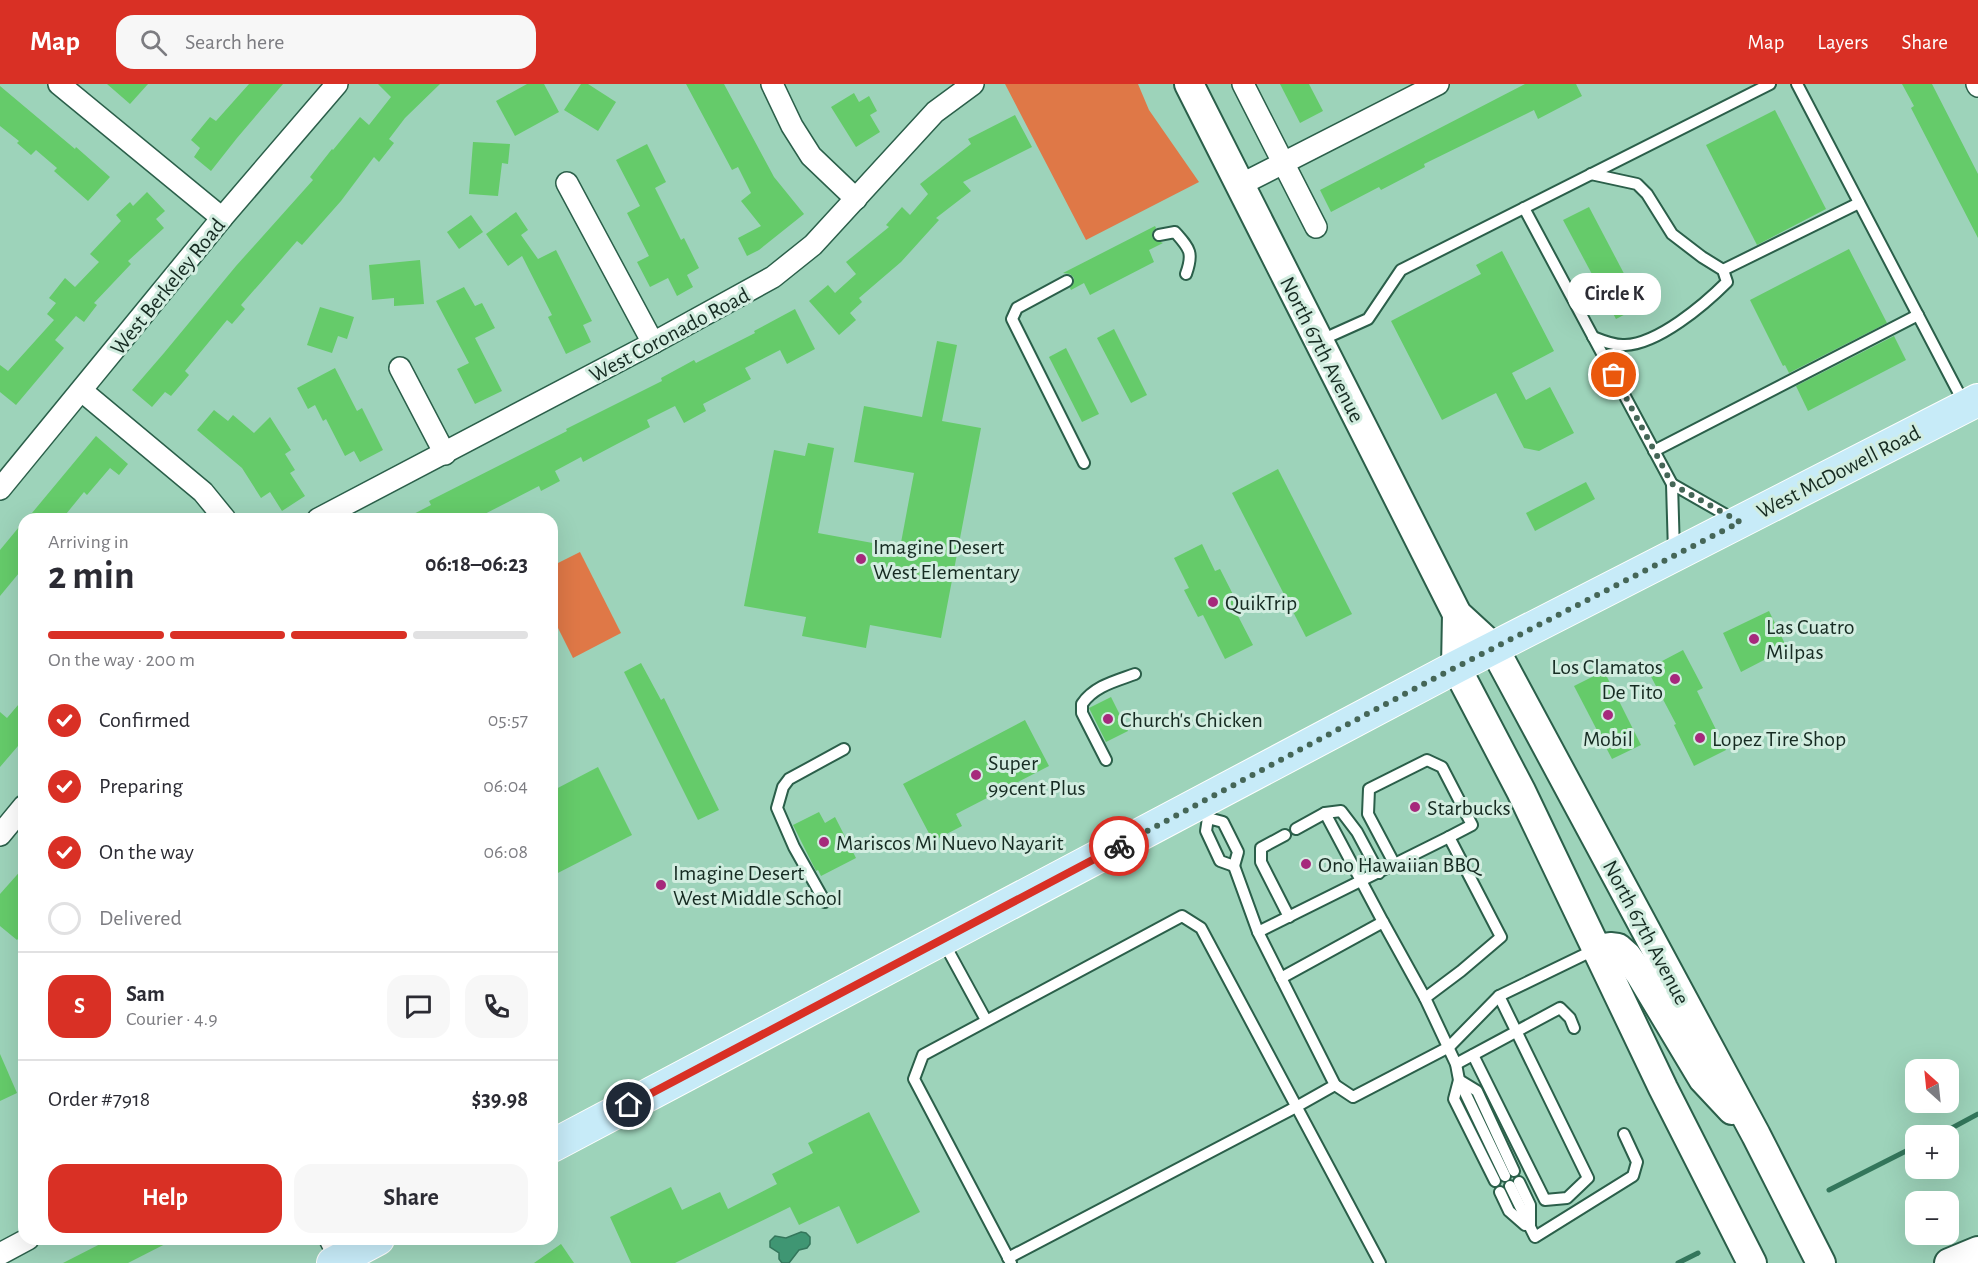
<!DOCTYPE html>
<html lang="en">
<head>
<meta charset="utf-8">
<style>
  :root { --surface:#fff; --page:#f7f7f7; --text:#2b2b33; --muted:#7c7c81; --line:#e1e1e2; --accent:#d93025 }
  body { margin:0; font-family:"Alegreya Sans",sans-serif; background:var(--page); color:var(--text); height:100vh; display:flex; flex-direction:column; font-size:22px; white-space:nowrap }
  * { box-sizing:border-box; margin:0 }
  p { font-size:20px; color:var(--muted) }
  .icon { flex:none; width:33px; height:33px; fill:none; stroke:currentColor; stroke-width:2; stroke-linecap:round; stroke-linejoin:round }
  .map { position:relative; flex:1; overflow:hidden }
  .details { position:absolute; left:18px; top:429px; width:540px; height:732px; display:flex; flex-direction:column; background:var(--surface); border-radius:18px; box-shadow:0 6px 24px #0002 }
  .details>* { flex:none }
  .needle { width:39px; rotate:333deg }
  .controls { position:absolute; left:1905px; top:975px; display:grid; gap:12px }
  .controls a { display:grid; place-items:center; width:54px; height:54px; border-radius:12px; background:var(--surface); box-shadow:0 6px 24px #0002; font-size:30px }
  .pin { position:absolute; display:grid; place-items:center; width:51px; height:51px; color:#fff; margin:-26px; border:3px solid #fff; border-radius:50%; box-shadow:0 2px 6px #0007 }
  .courier { position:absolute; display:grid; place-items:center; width:60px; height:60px; margin:-30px; border:4px solid #d93025; border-radius:50%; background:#fff; color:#222; box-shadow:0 2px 8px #0007 }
  .bubble { position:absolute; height:42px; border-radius:18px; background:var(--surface); box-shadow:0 6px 24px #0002; font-size:20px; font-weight:700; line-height:42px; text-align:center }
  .summary em { font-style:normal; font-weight:700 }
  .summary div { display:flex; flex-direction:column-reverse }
  .summary { display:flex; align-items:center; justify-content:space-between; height:102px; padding:0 30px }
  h1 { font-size:39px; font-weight:700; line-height:45px }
  .bar { display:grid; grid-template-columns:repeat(4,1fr); gap:9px 6px; align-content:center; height:72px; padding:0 30px }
  .bar i { height:8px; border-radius:4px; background:var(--line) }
  .bar .on { background:var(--accent) }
  .bar p { grid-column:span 4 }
  .line { display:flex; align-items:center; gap:15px; padding:0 30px; border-top:2px solid var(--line) }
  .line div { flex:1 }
  .round { display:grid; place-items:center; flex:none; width:63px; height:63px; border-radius:18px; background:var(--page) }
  ol { padding:0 30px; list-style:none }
  li { display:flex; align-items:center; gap:18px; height:66px }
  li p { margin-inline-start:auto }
  li .icon { padding:6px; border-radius:50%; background:var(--accent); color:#fff; stroke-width:4 }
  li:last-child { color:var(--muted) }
  li i { width:33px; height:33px; border:3px solid var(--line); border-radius:50% }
  .cta { display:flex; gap:12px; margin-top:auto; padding:12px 30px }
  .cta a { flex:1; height:69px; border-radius:18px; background:var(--accent); color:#fff; font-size:24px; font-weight:700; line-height:69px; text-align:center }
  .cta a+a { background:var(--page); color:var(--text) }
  header { display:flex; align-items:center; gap:36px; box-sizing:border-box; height:84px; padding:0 30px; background:var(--accent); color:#fff }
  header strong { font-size:28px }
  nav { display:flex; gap:33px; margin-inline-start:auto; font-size:21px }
  .search { width:420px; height:54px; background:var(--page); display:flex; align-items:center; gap:15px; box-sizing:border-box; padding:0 21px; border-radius:18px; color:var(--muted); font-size:22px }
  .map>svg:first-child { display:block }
</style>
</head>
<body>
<header>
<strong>Map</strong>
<div class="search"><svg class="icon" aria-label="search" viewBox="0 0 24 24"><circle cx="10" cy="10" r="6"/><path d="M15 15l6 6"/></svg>Search here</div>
<nav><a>Map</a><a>Layers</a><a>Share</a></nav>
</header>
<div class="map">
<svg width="1978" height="1179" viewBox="0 0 1978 1179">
  <rect width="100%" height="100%" fill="#9dd3ba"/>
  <g fill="#df7847">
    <polygon points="1005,0 1138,0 1149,26 1199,98 1086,156"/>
    <polygon points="580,468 621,549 573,574 552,532 552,482"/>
  </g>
  <polygon fill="#3f9673" stroke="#33765b" stroke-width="1.5" points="801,1148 806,1149 810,1153 810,1160 807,1164 799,1166 789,1179 782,1179 779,1175 779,1169 770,1163 770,1157 775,1152 786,1154"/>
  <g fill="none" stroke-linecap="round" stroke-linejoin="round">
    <g stroke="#33765b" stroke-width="5">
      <polyline points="1937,1052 1978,1030"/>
      <polyline points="1829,1106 1916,1062"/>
      <polyline points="1678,1179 1698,1169"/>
    </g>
  </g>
  <g fill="#65cb6a">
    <polygon points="107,0 148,0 130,20"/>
    <polygon points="249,0 283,0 237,54 211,87 194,73 200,64 191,56 210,33 216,37"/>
    <polygon points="378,0 440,0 405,34 389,55 394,59 379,78 374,73 341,117 302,161 297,157 241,221 245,225 232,240 227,236 185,287 189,291 171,312 165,308 152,323 132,306 164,269 236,182 313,96 310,93 332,65 333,66 360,33 369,41 391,13"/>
    <polygon points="527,0 544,0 559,28 515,52 496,17"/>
    <polygon points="581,0 588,0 616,18 598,47 564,26"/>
    <polygon points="686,0 724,0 774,93 804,130 759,166 747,172 738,154 761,142 741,117 751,109 738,83 732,86"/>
    <polygon points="1280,0 1309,0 1323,27 1300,39"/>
    <polygon points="1525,0 1576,0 1582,12 1538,35 1534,26 1424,80 1425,83 1381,106 1379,103 1331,128 1320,106"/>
    <polygon points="1902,0 1932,0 1978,90 1978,154 1911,24 1914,22"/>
    <polygon points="0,2 75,65 76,63 110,93 88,117 54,87 57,84 36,66 31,71 17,59 19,57 0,42"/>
    <polygon points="854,9 859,18 869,12 877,27 870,31 880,48 856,63 831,23"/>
    <polygon points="1775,26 1826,125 1757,161 1706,61"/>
    <polygon points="1015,31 1032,63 963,98 971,107 936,134 939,136 901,178 859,214 862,218 850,229 856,236 839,251 809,217 828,201 835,209 856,190 846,178 889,143 886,141 902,123 910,131 928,110 920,100 971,60 968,55"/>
    <polygon points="473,58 510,60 508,80 502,79 498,112 469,110"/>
    <polygon points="647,60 666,98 655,104 681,156 684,154 699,184 687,191 693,203 677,212 668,194 650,203 637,178 649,172 627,129 640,122 616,76"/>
    <polygon points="147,108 165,127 156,135 164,144 128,177 131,180 94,219 97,221 84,238 76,232 55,256 64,264 16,321 0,308 0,281 8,287 54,236 47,230 56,219 49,214 65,194 75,203 99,178 90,170 121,137 116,131 130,118 133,122"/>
    <polygon points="1589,123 1641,222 1616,235 1563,136"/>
    <polygon points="516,128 528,146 521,151 538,175 556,166 592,237 583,241 591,258 566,270 548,233 552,231 522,172 508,182 486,150"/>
    <polygon points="471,131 483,148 459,165 447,148"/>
    <polygon points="1155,142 1156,144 1152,149 1153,155 1163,159 1149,166 1154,178 1090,211 1084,199 1071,206 1070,204 1074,198 1074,194 1070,190 1063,189"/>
    <polygon points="1849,165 1887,239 1789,289 1785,281 1783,282 1750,216"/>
    <polygon points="1502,167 1554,267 1512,289 1526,316 1550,303 1574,349 1539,367 1524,364 1496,309 1442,336 1391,237 1481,190 1476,181"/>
    <polygon points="420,176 424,220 394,222 394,214 372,216 369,181"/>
    <polygon points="464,203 475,222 482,219 495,244 475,254 502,307 475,320 457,285 469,279 436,217"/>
    <polygon points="320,223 354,233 347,255 338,252 332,269 307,261"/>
    <polygon points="795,225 815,265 787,280 780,266 745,284 751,295 703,320 706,327 684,339 675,322 647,336 650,343 617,360 583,378 581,373 555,387 560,397 541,407 539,402 475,435 404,435 431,421 429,417 567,347 566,345 662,297 661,294 694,276 696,279 755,249 754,247"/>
    <polygon points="1114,245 1147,311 1131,319 1097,254"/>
    <polygon points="1894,252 1906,276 1808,327 1796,302"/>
    <polygon points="937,257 957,261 942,337 981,344 941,554 870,541 866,564 802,552 806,533 744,522 774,366 805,372 808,359 834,364 818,449 900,464 914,389 854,378 864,322 922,333"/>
    <polygon points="1066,264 1099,330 1082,338 1049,273"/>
    <polygon points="335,284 357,327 362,324 383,366 360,378 354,367 345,372 326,335 323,337 315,321 308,325 297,304"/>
    <polygon points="214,326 228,337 233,331 254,349 270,333 291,366 285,370 295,386 290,389 305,412 282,427 270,408 261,414 242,384 197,346"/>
    <polygon points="96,352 128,380 119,391 110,384 87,411 84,408 62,435 27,435"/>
    <polygon points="1278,385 1352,530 1306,553 1232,409"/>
    <polygon points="1586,398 1595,415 1535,447 1526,429"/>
    <polygon points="24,437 24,483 0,512 0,466"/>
    <polygon points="1202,460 1215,487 1220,485 1243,530 1238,532 1253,561 1225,575 1203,531 1198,533 1184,506 1189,504 1174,474"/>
    <polygon points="1769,527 1789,568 1768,578 1766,575 1741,588 1723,549"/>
    <polygon points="1683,566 1703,604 1697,607 1726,666 1694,682 1674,641 1676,640 1647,585"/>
    <polygon points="641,579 661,616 664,614 719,726 698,736 624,588"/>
    <polygon points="1604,587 1641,661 1612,675 1574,602"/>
    <polygon points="1111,613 1128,647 1106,658 1089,624"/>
    <polygon points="24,614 24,655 0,683 0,628 7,634"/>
    <polygon points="1025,636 1049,682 956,730 962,742 933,757 903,700"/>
    <polygon points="598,683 632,751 552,792 552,707"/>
    <polygon points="819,728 825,739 835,733 856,774 821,792 818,786 816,787 793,741"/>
    <polygon points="24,783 24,848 17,856 0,842 0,810"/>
    <polygon points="0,970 17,1009 0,1017"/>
    <polygon points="869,1028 920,1128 857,1160 839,1122 799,1141 790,1123 675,1179 631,1179 610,1133 671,1103 682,1126 720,1108 728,1125 777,1100 772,1090 813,1069 808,1059"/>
    <polygon points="110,1155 175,1155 128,1179 63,1179"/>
    <polygon points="561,1160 574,1179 534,1179"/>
  </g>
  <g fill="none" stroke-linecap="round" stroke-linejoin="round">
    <defs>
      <g id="service">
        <polyline points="1797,0 1965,321"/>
        <path d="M1591 90 1637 100 1647 110 1672 150 1702 173 1723 186 1727 198C1704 221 1658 260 1625 261 1614 262 1603 257 1593 253"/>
        <polyline points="1524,124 1672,400"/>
        <path d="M1159 151 1175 148C1189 164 1194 168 1186 190"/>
        <polyline points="1723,186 1859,119"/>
        <polyline points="1067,197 1017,224 1012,235 1084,379"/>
        <polyline points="1319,257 1368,235 1401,186 1770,0"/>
        <polyline points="1654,367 1918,231"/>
        <polyline points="1674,468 1672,400 1735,436"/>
        <path d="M1106 676 1082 629V620C1094 602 1116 597 1135 590"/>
        <polyline points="1199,721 1208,734 1223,738 1238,768 1234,782 1220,777 1206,747 1208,734"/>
        <polyline points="1325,729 1383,838"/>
        <polyline points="1296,745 1325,729 1341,727 1357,748 1379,789"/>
        <polyline points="1285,751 1261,764 1261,778 1289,833"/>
        <polyline points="1395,781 1368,730 1369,705 1427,676 1442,683 1472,741 1449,753"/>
        <polyline points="825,818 794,763 777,724 783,703 789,695 844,665"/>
        <polyline points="1258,848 1449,753 1501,853 1461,887 1425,914 1383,838 1281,894"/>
        <polyline points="944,859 986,936"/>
        <polyline points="1425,914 1456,980 1459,996 1505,1092"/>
        <polyline points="1473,971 1545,1116 1567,1114 1588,1094 1499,912"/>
        <polyline points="1456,980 1560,924 1570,934 1574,944"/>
        <polyline points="1335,1001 1353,1013 1449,963 1499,912 1596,865"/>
        <polyline points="1495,1097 1454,1015 1459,996 1477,1007 1514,1087"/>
        <polyline points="1519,1098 1530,1121 1530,1142"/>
        <polyline points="1510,1102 1535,1153 1633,1092 1637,1078 1624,1050"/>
        <polyline points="1500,1108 1509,1127 1525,1141"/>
        <polyline points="1008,1174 1296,1023 1335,1001 1258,848 1234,782"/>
        <polyline points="1011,1179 914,995 923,971 1182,832 1201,844 1380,1179"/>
      </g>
      <g id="minor">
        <polyline points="59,0 222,134"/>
        <polyline points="772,0 792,42 811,72 856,115"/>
        <polyline points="1243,0 1316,143"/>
        <polyline points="1977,0 1978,2"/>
        <polyline points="567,99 653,259"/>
        <polyline points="1240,101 1438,0"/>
        <polyline points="400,284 445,370"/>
        <polyline points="82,307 203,408 225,435"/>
        <polyline points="0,405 222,134 337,0"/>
        <polyline points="318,435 653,259 773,193 813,161 935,28 973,0"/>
        <polyline points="0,751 24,722"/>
        <polyline points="330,1155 340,1175"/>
        <polyline points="0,1170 28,1155"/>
      </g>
      <g id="secondary">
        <polyline points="1189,0 1457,530 1494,564 1756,1051 1821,1179"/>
        <polyline points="1457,530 1456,583 1521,707 1663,1004 1752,1179"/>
        <polyline points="1596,865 1610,863 1618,864 1627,872 1640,890 1703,995 1732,1026"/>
        <polyline points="1949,1179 1978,1167"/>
      </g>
      <g id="primary">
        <polyline points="552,1062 1456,583 1978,316"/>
        <polyline points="333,1179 378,1155"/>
      </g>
    </defs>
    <use href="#service" stroke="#2b5f4a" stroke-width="14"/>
    <use href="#minor" stroke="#2b5f4a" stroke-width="24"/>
    <use href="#secondary" stroke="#2b5f4a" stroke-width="32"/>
    <use href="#primary" stroke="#fff" stroke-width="34"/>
    <use href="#service" stroke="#fff" stroke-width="10"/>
    <use href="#minor" stroke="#fff" stroke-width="21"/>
    <use href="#secondary" stroke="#fff" stroke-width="28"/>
    <use href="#primary" stroke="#c7ebf8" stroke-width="32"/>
  </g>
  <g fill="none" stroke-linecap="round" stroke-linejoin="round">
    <polyline stroke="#456657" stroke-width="6" stroke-dasharray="0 10.8" points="1119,762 1431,596 1740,438 1672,400 1614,291"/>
    <polyline stroke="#d93025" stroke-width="8" points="629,1021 1119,762"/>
  </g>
  <g fill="#a6297c" stroke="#d2ede0" stroke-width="2">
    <circle cx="861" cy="475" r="6"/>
    <circle cx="1213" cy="518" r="6"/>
    <circle cx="1754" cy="555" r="6"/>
    <circle cx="1675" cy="595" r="6"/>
    <circle cx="1608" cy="631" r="6"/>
    <circle cx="1108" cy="635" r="6"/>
    <circle cx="1700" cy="654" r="6"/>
    <circle cx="976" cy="691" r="6"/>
    <circle cx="1415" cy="723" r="6"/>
    <circle cx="824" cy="758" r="6"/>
    <circle cx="1306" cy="780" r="6"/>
    <circle cx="661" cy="801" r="6"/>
  </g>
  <g text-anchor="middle" stroke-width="6" stroke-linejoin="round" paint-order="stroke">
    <g font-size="22" fill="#162b22" stroke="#d2ede0">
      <text transform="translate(167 202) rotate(-51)" y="8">West Berkeley Road</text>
      <text transform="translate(669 250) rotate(-28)" y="8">West Coronado Road</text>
      <text transform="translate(1323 265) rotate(63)" y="8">North 67th Avenue</text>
      <text transform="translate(1838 387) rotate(-27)" y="8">West McDowell Road</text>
      <text transform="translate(1647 848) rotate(62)" y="8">North 67th Avenue</text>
    </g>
    <g font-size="22" fill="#162b22" stroke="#d2ede0" text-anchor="start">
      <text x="873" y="470">Imagine Desert<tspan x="873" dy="25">West Elementary</tspan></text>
      <text x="1225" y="526">QuikTrip</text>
      <text x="1766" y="550">Las Cuatro<tspan x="1766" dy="25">Milpas</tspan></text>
      <text x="1663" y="590" text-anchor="end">Los Clamatos<tspan x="1663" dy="25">De Tito</tspan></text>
      <text x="1120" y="643">Church's Chicken</text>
      <text x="1608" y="662" text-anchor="middle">Mobil</text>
      <text x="1712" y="662">Lopez Tire Shop</text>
      <text x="988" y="686">Super<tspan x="988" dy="25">99cent Plus</tspan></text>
      <text x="1427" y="731">Starbucks</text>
      <text x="836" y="766">Mariscos Mi Nuevo Nayarit</text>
      <text x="1318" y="788">Ono Hawaiian BBQ</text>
      <text x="673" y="796">Imagine Desert<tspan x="673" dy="25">West Middle School</tspan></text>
    </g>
  </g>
</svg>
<div class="controls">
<a><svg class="needle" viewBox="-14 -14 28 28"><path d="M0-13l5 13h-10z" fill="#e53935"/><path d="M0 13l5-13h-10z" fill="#7c7c81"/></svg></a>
<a>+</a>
<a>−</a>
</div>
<div class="pin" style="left:1614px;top:291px;background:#ea580c"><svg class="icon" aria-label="bag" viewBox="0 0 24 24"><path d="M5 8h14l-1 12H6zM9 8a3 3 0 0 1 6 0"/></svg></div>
<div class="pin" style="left:629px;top:1021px;background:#1f2937"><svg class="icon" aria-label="home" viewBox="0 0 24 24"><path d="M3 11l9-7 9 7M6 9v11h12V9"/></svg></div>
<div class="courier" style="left:1119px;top:762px"><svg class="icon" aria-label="bike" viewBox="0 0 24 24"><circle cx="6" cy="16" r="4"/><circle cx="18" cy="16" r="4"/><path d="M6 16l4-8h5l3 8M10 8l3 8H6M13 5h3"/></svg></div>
<div class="bubble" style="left:1568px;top:189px;width:93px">Circle K</div>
<section class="details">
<div class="summary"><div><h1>2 min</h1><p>Arriving in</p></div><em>06:18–06:23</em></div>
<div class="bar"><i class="on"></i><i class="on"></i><i class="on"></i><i></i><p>On the way · 200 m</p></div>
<ol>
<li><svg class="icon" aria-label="check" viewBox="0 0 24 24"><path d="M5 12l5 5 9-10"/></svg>Confirmed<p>05:57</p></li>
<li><svg class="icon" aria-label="check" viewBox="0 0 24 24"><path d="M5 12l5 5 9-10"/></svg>Preparing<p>06:04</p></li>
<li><svg class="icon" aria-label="check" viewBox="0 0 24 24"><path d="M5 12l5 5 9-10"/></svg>On the way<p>06:08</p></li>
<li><i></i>Delivered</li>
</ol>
<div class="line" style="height:108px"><b class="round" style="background:var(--accent);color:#fff">S</b><div><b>Sam</b><p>Courier · 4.9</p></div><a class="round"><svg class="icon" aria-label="chat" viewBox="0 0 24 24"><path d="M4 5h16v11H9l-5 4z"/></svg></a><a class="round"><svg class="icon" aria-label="phone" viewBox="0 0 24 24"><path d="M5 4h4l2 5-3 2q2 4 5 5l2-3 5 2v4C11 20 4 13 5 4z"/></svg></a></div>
<div class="line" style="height:78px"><div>Order #7918</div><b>$39.98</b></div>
<div class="cta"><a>Help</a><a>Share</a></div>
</section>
</div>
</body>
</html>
